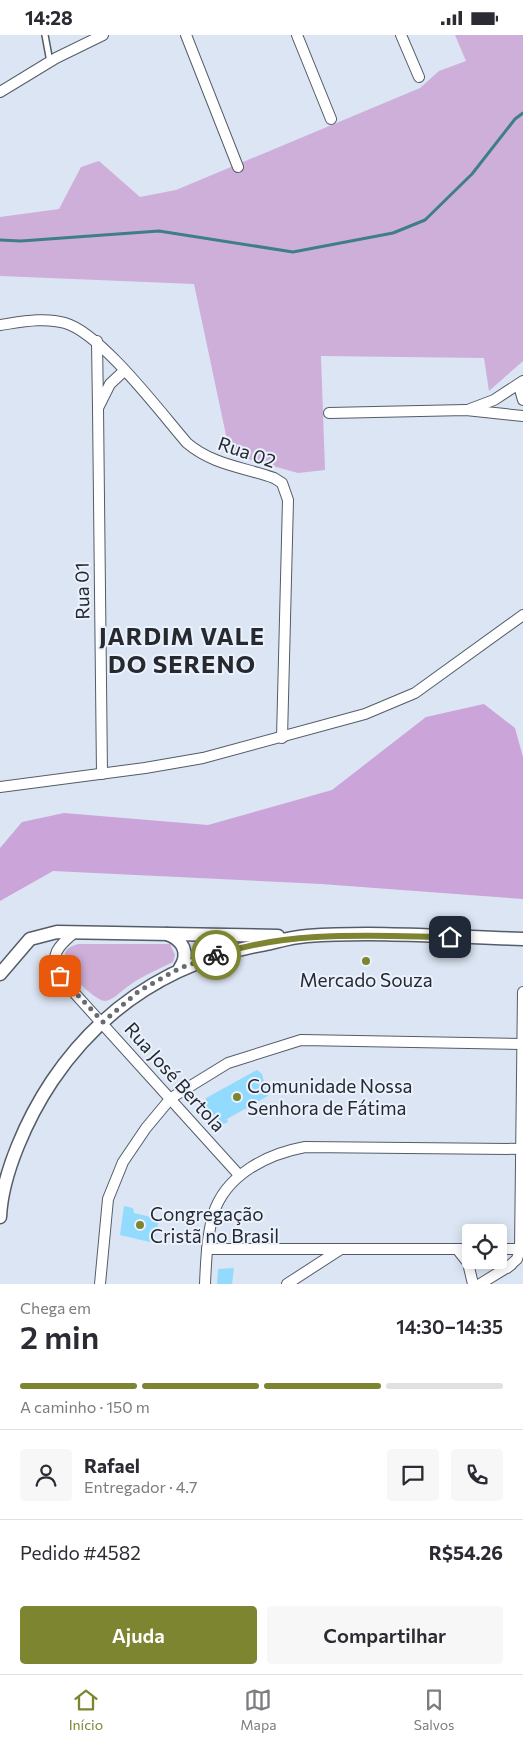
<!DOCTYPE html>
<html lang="pt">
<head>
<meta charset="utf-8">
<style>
  :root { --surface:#fff; --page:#f7f7f7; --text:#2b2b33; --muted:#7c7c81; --line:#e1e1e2; --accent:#7d8531 }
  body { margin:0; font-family:Commissioner,sans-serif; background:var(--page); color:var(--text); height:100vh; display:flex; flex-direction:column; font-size:19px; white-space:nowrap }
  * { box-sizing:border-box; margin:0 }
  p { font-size:16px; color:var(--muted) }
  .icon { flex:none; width:28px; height:28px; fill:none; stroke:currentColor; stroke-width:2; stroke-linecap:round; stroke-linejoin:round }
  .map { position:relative; height:1249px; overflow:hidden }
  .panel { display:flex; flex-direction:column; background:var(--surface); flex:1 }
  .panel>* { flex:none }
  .controls { position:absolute; left:462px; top:1189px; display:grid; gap:10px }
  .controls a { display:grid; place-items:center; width:45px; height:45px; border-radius:5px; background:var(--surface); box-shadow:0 2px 12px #0003; font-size:25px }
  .pin { position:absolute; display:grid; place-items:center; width:42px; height:42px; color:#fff; margin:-21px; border-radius:10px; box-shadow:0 2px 8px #0006 }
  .courier { position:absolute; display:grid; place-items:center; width:50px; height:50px; margin:-25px; border:4px solid #7d8531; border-radius:50%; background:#fff; color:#222; box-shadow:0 1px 6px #0007 }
  .headline em { font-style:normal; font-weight:600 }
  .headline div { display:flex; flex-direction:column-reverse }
  .headline { display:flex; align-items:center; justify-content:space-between; height:85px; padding:0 20px }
  h1 { font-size:32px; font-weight:600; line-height:38px }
  .bar { display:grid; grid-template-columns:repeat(4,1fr); gap:8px 5px; align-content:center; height:60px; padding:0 20px }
  .bar i { height:6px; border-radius:4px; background:var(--line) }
  .bar .current { background:var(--accent) }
  .bar p { grid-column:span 4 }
  .line { display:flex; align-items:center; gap:12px; padding:0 20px; border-top:1px solid var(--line) }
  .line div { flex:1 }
  .round { display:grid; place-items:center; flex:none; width:52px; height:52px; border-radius:5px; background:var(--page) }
  .primary-button { display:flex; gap:10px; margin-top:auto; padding:10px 20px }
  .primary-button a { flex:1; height:58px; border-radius:5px; background:var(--accent); color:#fff; font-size:20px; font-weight:600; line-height:58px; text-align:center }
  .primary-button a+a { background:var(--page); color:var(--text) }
  .status { display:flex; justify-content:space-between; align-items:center; height:35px; padding:0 25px; background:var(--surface); direction:ltr }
  .status svg { height:14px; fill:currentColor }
  .tab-bar { display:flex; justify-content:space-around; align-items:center; height:70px; border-top:1px solid var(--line); background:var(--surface); font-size:14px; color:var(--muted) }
  .tab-bar a { display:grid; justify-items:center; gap:2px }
  .tab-bar .current { color:var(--accent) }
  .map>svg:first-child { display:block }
</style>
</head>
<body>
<div class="status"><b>14:28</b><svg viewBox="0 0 49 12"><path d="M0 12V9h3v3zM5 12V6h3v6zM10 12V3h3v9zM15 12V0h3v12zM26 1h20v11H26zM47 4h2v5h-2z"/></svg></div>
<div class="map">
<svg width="523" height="1249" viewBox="0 0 523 1249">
  <rect width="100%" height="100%" fill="#dce5f3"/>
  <g fill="#ceafda">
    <polygon points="455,0 523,0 523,326 489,356 484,323 321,321 325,435 298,438 230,419 194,249 0,241 0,182 59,174 81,132 99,126 140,162 176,155 420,53 439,36 466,26"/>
    <path d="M79 909H170L175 920 173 927C155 936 137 943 122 956 117 960 112 965 105 966 96 967 38 917 79 909Z"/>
  </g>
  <polygon fill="#cba4da" points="484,669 515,693 523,722 523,864 321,849 53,836 0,866 0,813 22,787 64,778 208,790 332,755 426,682"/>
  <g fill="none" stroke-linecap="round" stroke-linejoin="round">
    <polyline stroke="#3d7f84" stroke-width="3" points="0,205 21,206 159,196 293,217 393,198 425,185 472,139 515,84 523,78"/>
  </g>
  <g fill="#92dbfe">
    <polygon points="257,1035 262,1039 268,1061 227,1084 228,1087 221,1090 206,1072 206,1063"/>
    <polygon points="124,1171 133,1173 134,1178 159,1184 154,1208 120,1200"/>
    <polygon points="234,1233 232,1249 217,1249 218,1234"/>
  </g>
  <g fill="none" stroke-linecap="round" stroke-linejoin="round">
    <defs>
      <polyline id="service" points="45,0 50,27"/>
      <g id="minor">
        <polyline points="186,0 238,132"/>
        <polyline points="297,0 331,84"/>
        <polyline points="401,0 419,42"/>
        <polyline points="0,57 56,23 103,0"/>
        <path d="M0 290C21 287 44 282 65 288 101 298 161 378 187 408 213 430 243 432 274 443L282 448 288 465 282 703"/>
        <polyline points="97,306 98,373 110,349 124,336"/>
        <polyline points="519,351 523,365"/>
        <polyline points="98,373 102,739"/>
        <polyline points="470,374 494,365 523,346"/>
        <polyline points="329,378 466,375 523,381"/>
        <polyline points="0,752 145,733 203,723 365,679 415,658 523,580"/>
        <path d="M75 897C58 911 49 920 59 941L239 1140"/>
        <polyline points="207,1214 471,1214"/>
        <polyline points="457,1214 468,1228 473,1249"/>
        <polyline points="499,1214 523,1214"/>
        <polyline points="507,1233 517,1224 520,1214 523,957"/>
        <polyline points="100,1249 108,1164 123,1127 146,1093 171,1063 228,1028 301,1005 523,1009"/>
        <path d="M205 1249C206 1226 207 1202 213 1180 225 1140 267 1119 305 1112L523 1114"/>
        <polyline points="287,1249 341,1214"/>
        <polyline points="480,1249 511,1230"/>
      </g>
      <g id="tertiary">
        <path d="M167 899C183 905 190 918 180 933"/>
        <polyline points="0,939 30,904 57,897 278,901"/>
        <path d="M0 1182C2 1138 28 1082 52 1046 104 969 175 925 266 909 279 906 293 902 307 901 378 896 451 902 523 904"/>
      </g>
    </defs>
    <use href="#service" stroke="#545c68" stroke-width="8"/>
    <use href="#minor" stroke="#545c68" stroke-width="12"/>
    <use href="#tertiary" stroke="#545c68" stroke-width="15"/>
    <use href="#service" stroke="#fff" stroke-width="5"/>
    <use href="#minor" stroke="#fff" stroke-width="10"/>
    <use href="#tertiary" stroke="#fff" stroke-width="12"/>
  </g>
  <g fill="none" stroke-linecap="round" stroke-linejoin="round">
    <polyline stroke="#666b74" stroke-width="5" stroke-dasharray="0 9" points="60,941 103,987 139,956 180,933 216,920"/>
    <path stroke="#7d8531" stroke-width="6" d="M216 920C291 895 372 901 450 902"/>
  </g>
  <g fill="#7d8531" stroke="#ebf2fe" stroke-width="2">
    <circle cx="366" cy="926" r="5"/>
    <circle cx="237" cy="1062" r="5"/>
    <circle cx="140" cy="1190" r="5"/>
  </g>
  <g text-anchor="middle" stroke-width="4" stroke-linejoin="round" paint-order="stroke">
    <g font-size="19" fill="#262a2f" stroke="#ebf2fe">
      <text transform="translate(247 417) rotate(19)" y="7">Rua 02</text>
      <text transform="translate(82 556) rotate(-91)" y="7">Rua 01</text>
      <text transform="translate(175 1042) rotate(48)" y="7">Rua José Bertola</text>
    </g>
    <g font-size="19" fill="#262a2f" stroke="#ebf2fe" text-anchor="start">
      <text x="366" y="952" text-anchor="middle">Mercado Souza</text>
      <text x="247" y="1058">Comunidade Nossa<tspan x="247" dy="22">Senhora de Fátima</tspan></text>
      <text x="150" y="1186">Congregação<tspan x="150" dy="22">Cristã no Brasil</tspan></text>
    </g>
    <g font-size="24" font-weight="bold" letter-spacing="1" fill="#262a2f" stroke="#ebf2fe">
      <text x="182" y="610">JARDIM VALE<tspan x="182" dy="28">DO SERENO</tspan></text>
    </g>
  </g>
</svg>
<div class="controls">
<a><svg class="icon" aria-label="locate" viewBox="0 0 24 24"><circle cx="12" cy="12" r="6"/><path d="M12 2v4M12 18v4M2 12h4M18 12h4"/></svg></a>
</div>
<div class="pin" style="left:60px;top:941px;background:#ea580c"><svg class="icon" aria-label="bag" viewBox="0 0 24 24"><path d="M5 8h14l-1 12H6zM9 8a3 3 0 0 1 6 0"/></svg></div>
<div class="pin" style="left:450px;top:902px;background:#1f2937"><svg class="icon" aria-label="home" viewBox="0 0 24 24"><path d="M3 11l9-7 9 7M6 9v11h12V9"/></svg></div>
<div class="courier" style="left:216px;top:920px"><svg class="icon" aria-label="bike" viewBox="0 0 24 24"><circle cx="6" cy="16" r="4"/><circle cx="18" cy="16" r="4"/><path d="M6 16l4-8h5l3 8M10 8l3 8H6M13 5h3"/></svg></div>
</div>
<section class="panel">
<div class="headline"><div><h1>2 min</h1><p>Chega em</p></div><em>14:30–14:35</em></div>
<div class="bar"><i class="current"></i><i class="current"></i><i class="current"></i><i></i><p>A caminho · 150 m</p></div>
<div class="line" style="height:90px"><a class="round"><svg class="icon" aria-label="person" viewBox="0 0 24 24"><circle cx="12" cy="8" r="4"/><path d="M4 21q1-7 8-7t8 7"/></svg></a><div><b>Rafael</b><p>Entregador · 4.7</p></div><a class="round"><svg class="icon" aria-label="chat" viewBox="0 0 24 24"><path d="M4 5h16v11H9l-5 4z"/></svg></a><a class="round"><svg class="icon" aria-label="phone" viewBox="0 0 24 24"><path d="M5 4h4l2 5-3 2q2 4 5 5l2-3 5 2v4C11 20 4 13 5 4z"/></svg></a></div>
<div class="line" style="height:65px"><div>Pedido #4582</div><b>R$54.26</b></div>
<div class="primary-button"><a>Ajuda</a><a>Compartilhar</a></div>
</section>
<nav class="tab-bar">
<a class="current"><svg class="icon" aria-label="home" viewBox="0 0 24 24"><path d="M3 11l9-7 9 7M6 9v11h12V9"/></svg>Início</a>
<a><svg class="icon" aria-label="map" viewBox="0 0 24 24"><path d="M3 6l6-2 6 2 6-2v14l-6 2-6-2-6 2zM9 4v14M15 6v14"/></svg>Mapa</a>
<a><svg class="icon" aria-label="saved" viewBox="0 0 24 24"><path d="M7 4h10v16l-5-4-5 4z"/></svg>Salvos</a>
</nav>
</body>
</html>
